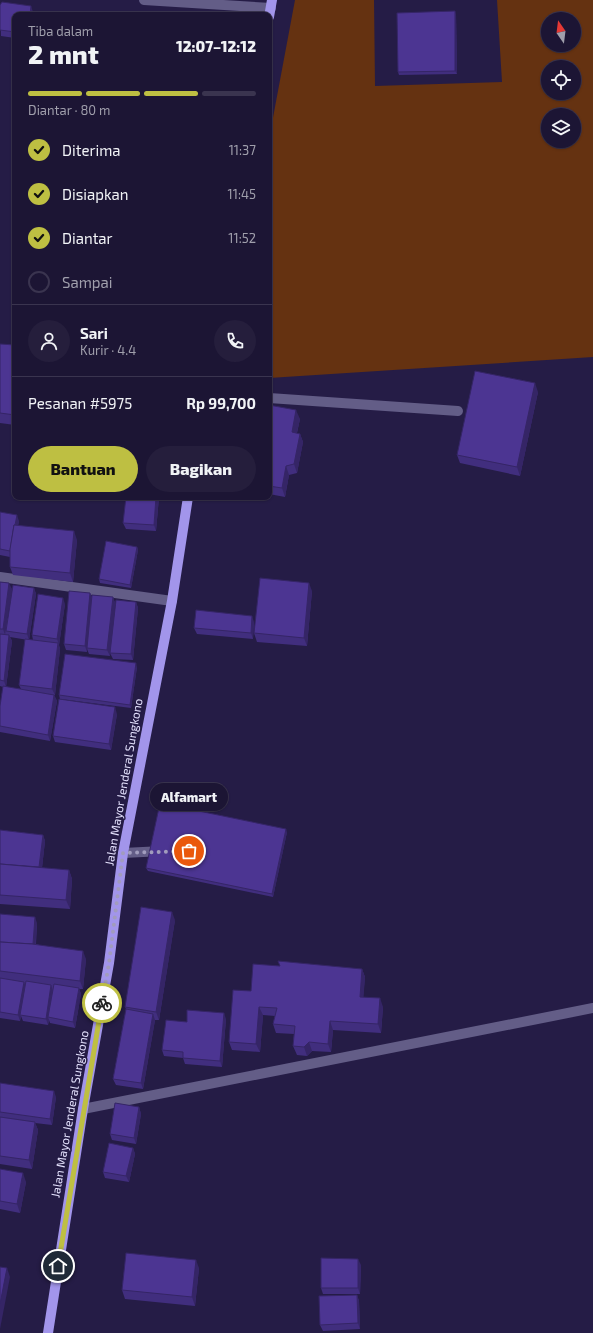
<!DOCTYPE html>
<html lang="id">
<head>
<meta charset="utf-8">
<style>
  :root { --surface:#1c1534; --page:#251e3c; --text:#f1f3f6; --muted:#a09fac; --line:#3a344f; --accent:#bebf42 }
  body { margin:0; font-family:"Exo 2",sans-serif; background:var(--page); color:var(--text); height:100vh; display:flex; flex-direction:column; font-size:15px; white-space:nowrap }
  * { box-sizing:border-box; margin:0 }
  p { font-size:13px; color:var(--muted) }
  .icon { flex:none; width:22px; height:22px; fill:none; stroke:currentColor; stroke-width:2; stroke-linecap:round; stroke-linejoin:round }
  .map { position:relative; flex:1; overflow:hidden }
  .sheet { position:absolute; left:12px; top:12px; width:260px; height:488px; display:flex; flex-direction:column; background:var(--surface); border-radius:8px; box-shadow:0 1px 3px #0004,0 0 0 1px var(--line) }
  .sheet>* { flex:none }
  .needle { width:26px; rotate:346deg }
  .fabs { position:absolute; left:541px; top:12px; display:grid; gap:8px }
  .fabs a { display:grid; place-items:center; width:40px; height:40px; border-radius:50%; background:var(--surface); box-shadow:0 1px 3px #0004,0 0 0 1px var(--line); font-size:20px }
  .pin { position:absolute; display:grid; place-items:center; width:34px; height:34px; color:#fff; margin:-17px; border:2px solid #fff; border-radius:50%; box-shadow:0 1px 4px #0007 }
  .courier { position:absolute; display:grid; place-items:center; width:40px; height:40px; margin:-20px; border:3px solid #bebf42; border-radius:50%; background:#fff; color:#222; box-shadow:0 1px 5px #0007 }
  .bubble { position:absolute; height:28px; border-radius:14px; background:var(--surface); box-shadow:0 1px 3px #0004,0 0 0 1px var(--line); font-size:13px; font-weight:800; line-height:28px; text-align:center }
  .summary em { font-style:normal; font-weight:800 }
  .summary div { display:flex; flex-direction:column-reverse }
  .summary { display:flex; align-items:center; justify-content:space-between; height:68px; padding:0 16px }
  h1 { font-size:26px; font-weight:800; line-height:30px }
  .bar { display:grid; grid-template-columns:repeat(4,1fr); gap:6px 4px; align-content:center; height:48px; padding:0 16px }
  .bar i { height:5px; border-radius:3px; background:var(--line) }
  .bar .selected { background:var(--accent) }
  .bar p { grid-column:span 4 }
  .line { display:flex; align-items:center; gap:10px; padding:0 16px; border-top:1px solid var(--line) }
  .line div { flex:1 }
  .round { display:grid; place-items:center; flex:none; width:42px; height:42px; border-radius:21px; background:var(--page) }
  ol { padding:0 16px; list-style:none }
  li { display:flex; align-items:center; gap:12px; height:44px }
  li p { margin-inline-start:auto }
  li .icon { padding:4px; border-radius:50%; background:var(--accent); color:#111; stroke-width:4 }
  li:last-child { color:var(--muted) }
  li i { width:22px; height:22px; border:2px solid var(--line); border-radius:50% }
  .action { display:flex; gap:8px; margin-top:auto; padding:8px 16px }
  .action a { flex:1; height:46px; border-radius:24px; background:var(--accent); color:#111; font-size:16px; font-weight:800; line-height:46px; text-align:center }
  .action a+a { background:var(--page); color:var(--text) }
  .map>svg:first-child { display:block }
</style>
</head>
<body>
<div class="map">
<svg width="593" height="1333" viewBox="0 0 593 1333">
  <rect width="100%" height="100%" fill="#251c46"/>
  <path fill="#653211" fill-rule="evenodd" d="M295 0H374L375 86 502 82 497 0H593V357L269 378V139ZM548 19H574V45H548ZM548 67H574V93H548ZM548 115H574V141H548Z"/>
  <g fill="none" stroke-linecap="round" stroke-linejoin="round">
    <g stroke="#635d87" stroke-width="10">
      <polyline points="269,398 458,411"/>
      <polyline points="123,853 163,851"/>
    </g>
    <g stroke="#635d87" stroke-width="10">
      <polyline points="144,0 271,8"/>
      <polyline points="0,577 172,601"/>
      <polyline points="83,1109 593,1008"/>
    </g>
    <g stroke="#a295eb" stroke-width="10">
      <polyline points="269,17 272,0"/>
      <polyline points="48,1333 83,1109 109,963 123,853 172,601 188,497"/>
    </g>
  </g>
  <g fill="#412e7e" fill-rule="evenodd">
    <polygon points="0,5 33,12 15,15 15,38 1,36"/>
    <polygon points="456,14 457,74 399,75 398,72"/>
    <polygon points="0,344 15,345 15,425 0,423"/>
    <polygon points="538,392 520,476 460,463 457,455"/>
    <polygon points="269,405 300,419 297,433 300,434 303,442 297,473 289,475 285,497 269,494"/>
    <polygon points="159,497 156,531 126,529 123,523"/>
    <polygon points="0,512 19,521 18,525 77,540 73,582 13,575 10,567 10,557 0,555"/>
    <polygon points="137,547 138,550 131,588 100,583 99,579"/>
    <path d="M0 582 12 589 7 619 34 588 36 594 29 640H33L32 635 65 604 59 645 60 649 55 695 47 694 54 695 57 701 50 741 0 732V706L3 687 0 686ZM10 637 28 640 19 685 21 689 6 687 12 641Z"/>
    <polygon points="312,591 307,646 257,642 254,633"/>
    <polygon points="90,593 92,598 113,597 115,603 110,656 89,654 87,649 87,652 66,650 64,644"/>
    <polygon points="136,602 138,608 133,660 113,659 110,653"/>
    <polygon points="254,622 253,639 197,634 194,628"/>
    <polygon points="137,667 131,708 60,699 59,695"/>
    <polygon points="117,714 111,750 55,742 53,736"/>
    <polygon points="0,830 43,835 45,841 42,868 69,870 72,879 70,909 0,904"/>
    <polygon points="287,832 273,897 148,871 146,868"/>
    <polygon points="0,914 37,923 36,944 86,959 83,989 79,989 81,994 75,1028 50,1023 49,1020 48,1025 23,1021 21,1016 20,1021 0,1018"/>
    <polygon points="175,920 159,1020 155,1020 143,1089 116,1085 113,1079 126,1009 125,1007"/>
    <polygon points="280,966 362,969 365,977 363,997 383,1007 381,1033 333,1030 331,1052 312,1051 307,1056 297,1055 293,1046 294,1034 276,1033 273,1024 275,1016 263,1015 260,1052 232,1050 229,1042 251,991"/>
    <polygon points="226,1019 222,1067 185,1064 183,1058 164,1056 162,1050 187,1022"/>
    <polygon points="0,1083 56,1097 52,1125 35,1123 38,1130 32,1169 0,1164"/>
    <polygon points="139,1107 141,1114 136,1144 112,1140 110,1134"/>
    <polygon points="133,1148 135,1154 129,1182 105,1178 103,1172"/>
    <polygon points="0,1169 26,1182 20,1213 0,1209"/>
    <polygon points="361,1265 360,1294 323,1294 321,1288"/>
    <polygon points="199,1268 195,1306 125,1299 122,1290"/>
    <polygon points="357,1295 359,1301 360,1329 323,1331 320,1325"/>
  </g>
  <g fill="#352566">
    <polygon points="31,6 33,12 33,15 30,15"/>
    <polygon points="455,11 456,14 457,74 455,71"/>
    <polygon points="535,383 538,392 520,476 517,467"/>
    <polygon points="296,410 300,419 295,441 292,432"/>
    <polygon points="300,434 303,442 297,473 294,464"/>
    <polygon points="286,466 289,475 285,497 282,488"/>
    <polygon points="156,497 159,497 156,531 154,525"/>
    <polygon points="17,515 19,521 14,557 11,551"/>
    <polygon points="74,531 77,540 73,582 70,573"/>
    <polygon points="137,547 138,550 131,588 130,585"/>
    <polygon points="9,583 12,589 5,635 3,629"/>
    <polygon points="309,583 312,591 307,646 304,638"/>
    <polygon points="34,588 36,594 29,640 27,634"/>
    <polygon points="90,593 92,599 87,652 85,646"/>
    <polygon points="113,597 115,603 110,656 107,650"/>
    <polygon points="63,598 65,604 59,645 57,639"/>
    <polygon points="136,602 138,608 133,660 131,654"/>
    <polygon points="252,616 254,622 253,639 251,633"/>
    <polygon points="9,635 12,641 6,687 4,681"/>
    <polygon points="58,643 60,649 55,695 52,689"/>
    <polygon points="136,663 137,667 131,708 130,705"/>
    <polygon points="54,695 57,701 50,741 48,735"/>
    <polygon points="115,707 117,714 111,750 109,744"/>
    <polygon points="286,829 287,832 273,897 272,894"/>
    <polygon points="43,835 45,841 41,876 39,870"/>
    <polygon points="69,870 72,879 70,909 66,900"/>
    <polygon points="172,912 175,920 159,1020 156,1012"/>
    <polygon points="35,917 37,923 35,952 33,946"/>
    <polygon points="83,951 86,959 83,989 80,981"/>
    <polygon points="362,969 365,977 363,1005 360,997"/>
    <polygon points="24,982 26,988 20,1015 21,1016 20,1021 18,1015"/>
    <polygon points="51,985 53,991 48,1017 49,1020 48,1025 46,1019"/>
    <polygon points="79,988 81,994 75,1028 73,1022"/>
    <polygon points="380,998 383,1007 381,1033 378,1024"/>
    <polygon points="259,1007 263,1015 260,1052 256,1044"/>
    <polygon points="224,1013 226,1019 222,1067 220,1061"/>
    <polygon points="153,1014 155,1020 143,1089 141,1083"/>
    <polygon points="330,1021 333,1030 331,1052 328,1044"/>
    <polygon points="309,1042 312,1051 307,1056 304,1047"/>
    <polygon points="54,1091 56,1097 52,1125 50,1119"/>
    <polygon points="139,1107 141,1114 136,1144 134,1138"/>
    <polygon points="35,1122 38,1130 32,1169 29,1160"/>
    <polygon points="133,1148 135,1154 129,1182 126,1176"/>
    <polygon points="23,1173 26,1182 20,1213 17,1204"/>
    <polygon points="358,1259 361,1265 360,1294 358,1288"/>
    <polygon points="196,1260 199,1268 195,1306 192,1297"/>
    <polygon points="7,1268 10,1277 0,1329 0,1304"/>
    <polygon points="357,1295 359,1301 360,1329 358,1323"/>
  </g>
  <g fill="#4c3592" stroke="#352566">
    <polygon points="2,2 31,6 30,15 15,15 15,32 0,30 0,5"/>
    <polygon points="455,11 455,71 398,72 397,13"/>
    <polygon points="0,344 15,345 15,415 0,413"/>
    <polygon points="475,371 535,383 517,467 457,455"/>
    <polygon points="269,405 296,410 292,432 300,434 294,464 286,466 282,488 269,486"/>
    <polygon points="126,497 156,497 154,525 123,523"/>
    <polygon points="0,512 17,515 15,525 14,525 10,551 0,549"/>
    <polygon points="14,525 74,531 70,573 10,567 10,549"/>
    <polygon points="106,541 137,547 130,585 99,579"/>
    <polygon points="260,578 309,583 304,638 254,633"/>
    <polygon points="0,582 9,583 3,629 0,629"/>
    <polygon points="13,585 34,588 27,634 6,631"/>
    <polygon points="69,591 90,593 85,646 64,644"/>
    <polygon points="38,594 63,598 57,639 32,635"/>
    <polygon points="92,595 113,597 107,650 87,648"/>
    <polygon points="116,600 136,602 131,654 110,653"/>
    <polygon points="196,610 252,616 251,633 194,628"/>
    <polygon points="0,634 9,635 4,681 0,680"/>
    <polygon points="25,639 58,643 52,689 19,685"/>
    <polygon points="65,654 136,663 130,705 59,695"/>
    <polygon points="3,686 54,695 48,735 0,726 0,706"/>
    <polygon points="59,699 115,707 109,744 53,736"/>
    <polygon points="160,803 286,829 272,894 146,868"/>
    <polygon points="0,830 43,835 39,867 0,864"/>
    <polygon points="0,864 69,870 66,900 0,895"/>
    <polygon points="141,907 172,912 156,1012 125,1007"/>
    <polygon points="0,914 35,917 33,944 0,942"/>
    <polygon points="0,942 32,944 83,951 80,981 0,971"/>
    <polygon points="278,961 362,969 360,997 380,998 378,1024 330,1021 328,1044 309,1042 304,1047 293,1046 295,1026 273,1024 277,1008 259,1007 256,1044 229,1042 233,990 251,991 253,964 280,966"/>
    <polygon points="0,978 24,982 18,1015 0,1012"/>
    <polygon points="26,981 51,985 46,1019 20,1015"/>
    <polygon points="54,984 79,988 73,1022 48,1017"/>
    <polygon points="126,1009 153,1014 141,1083 113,1079"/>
    <polygon points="187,1010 224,1013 220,1061 183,1058 183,1052 162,1050 166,1020 187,1022"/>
    <polygon points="0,1083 54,1091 50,1119 0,1112"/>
    <polygon points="115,1103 139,1107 134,1138 110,1134"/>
    <polygon points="0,1117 35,1122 29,1160 0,1156"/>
    <polygon points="109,1143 133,1148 126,1176 103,1172"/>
    <polygon points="0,1169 23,1173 17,1204 0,1201"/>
    <polygon points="126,1253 196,1260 192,1297 122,1290"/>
    <polygon points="321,1258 358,1259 358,1288 321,1288"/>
    <polygon points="0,1267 7,1268 0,1304"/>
    <polygon points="357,1295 358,1323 320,1325 319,1296"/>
  </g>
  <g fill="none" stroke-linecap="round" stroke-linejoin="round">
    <polyline stroke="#a19cbd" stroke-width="4" stroke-dasharray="0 7.2" points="102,1003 109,963 123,853 189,851"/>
    <polyline stroke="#bebf42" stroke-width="5" points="58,1266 102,1003"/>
  </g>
  <g text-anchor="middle" stroke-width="3" stroke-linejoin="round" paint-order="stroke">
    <g font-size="12" fill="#e4e1fd" stroke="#251c46">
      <text transform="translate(124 782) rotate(-80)" y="4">Jalan Mayor Jenderal Sungkono</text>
      <text transform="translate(70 1114) rotate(-80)" y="4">Jalan Mayor Jenderal Sungkono</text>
    </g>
  </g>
</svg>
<div class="fabs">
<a><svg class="needle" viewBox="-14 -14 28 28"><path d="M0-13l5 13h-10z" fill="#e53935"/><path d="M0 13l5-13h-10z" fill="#a09fac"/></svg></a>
<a><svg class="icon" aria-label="locate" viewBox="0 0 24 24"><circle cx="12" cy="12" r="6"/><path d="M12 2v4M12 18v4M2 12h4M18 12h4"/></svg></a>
<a><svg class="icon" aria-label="layers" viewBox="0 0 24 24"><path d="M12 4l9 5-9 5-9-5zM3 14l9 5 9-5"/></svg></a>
</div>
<div class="pin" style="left:189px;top:851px;background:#ea580c"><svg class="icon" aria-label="bag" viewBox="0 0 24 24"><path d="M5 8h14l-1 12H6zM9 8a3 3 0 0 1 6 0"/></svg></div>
<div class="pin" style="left:58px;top:1266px;background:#1f2937"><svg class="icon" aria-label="home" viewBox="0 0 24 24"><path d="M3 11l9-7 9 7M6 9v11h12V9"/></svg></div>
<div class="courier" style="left:102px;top:1003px"><svg class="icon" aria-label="bike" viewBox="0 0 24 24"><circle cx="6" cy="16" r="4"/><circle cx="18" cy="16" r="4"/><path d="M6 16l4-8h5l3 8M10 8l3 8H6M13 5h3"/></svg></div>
<div class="bubble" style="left:150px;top:783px;width:78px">Alfamart</div>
<section class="sheet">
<div class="summary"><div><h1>2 mnt</h1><p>Tiba dalam</p></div><em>12:07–12:12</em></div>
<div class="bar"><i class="selected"></i><i class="selected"></i><i class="selected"></i><i></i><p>Diantar · 80 m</p></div>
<ol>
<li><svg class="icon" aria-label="check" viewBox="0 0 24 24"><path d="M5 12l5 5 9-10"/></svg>Diterima<p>11:37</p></li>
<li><svg class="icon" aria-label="check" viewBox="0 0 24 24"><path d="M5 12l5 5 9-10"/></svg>Disiapkan<p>11:45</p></li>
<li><svg class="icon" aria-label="check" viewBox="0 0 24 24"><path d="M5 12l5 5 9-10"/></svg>Diantar<p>11:52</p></li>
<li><i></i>Sampai</li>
</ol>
<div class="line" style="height:72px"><a class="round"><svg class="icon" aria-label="person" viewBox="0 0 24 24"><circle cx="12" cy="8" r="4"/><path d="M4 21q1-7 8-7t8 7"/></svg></a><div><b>Sari</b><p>Kurir · 4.4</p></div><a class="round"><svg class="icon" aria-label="phone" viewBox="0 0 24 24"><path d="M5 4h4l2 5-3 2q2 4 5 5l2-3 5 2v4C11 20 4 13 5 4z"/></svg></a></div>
<div class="line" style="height:52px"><div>Pesanan #5975</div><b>Rp 99,700</b></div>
<div class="action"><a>Bantuan</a><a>Bagikan</a></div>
</section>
</div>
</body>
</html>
